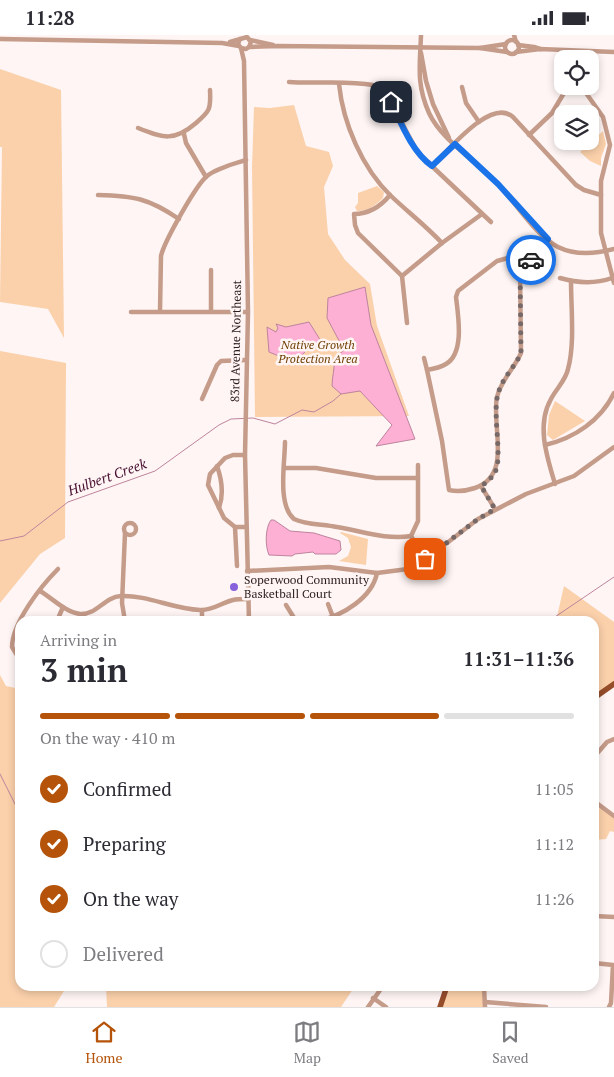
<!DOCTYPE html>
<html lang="en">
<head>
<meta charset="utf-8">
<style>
  :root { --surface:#fff; --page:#f2f2f3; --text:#2b2b33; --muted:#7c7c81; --line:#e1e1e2; --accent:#b45309 }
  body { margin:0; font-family:"PT Serif",serif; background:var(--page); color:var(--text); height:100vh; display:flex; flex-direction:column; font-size:19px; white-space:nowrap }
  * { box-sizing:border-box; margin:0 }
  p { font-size:16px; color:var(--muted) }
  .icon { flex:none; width:28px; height:28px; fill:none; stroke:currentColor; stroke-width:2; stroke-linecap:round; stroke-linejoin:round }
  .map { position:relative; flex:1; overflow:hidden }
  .drawer { position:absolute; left:15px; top:581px; width:584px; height:375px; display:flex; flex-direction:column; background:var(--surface); border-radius:15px; box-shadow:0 2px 8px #0003 }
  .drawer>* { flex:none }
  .controls { position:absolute; left:554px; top:15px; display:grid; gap:10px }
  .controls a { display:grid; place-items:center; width:45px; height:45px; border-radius:10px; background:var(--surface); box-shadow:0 2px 8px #0003; font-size:25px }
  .pin { position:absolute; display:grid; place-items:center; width:42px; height:42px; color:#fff; margin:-21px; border-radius:10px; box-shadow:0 2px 8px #0006 }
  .courier { position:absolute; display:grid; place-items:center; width:50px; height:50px; margin:-25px; border:4px solid #1a73e8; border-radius:50%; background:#fff; color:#222; box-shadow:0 1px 6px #0007 }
  .headline em { font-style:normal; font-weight:700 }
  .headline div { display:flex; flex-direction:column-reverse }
  .headline { display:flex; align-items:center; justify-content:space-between; height:85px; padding:0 25px }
  h1 { font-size:32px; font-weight:700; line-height:38px }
  .bar { display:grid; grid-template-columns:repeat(4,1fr); gap:8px 5px; align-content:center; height:60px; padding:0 25px }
  .bar i { height:6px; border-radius:4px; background:var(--line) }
  .bar .on { background:var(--accent) }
  .bar p { grid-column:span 4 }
  ol { padding:0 25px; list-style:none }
  li { display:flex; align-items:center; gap:15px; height:55px }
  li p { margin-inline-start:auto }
  li .icon { padding:5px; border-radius:50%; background:var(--accent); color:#fff; stroke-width:4 }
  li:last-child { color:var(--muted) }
  li i { width:28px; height:28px; border:2px solid var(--line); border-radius:50% }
  .status { display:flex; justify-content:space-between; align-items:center; height:35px; padding:0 25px; background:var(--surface); direction:ltr }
  .status svg { height:14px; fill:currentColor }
  .tab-bar { display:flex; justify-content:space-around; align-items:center; height:70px; border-top:1px solid var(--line); background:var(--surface); font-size:14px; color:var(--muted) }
  .tab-bar a { display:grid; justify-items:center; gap:2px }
  .tab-bar .on { color:var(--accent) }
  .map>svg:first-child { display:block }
</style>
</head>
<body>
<div class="status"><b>11:28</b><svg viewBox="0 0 49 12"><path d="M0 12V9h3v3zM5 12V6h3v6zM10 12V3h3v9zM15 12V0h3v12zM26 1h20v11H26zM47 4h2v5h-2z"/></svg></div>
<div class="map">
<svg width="614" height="972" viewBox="0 0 614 972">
  <rect width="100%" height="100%" fill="#fef5f4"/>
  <g fill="#fbd1ab">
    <polygon points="0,34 61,55 64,303 48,274 0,267 2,112 0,112"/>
    <polygon points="294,70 306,111 329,117 333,131 324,152 328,199 345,225 370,249 377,291 409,381 255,382 252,132 254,72 270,73"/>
    <polygon points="603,96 606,109 601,123 601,131 590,126 580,117"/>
    <path d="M377 151 384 157 383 163C376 170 367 177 357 176L355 172 358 168V158Z"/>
    <polygon points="0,316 66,328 65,503 40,519 0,568"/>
    <polygon points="555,366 585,386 553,405 547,400 549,380"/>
    <polygon points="341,497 368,504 366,530 339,526 348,521 351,512 348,503 340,498"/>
    <polygon points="564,551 614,587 614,649 594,663 594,586 556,586"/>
    <polygon points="0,640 6,651 20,654 20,951 67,951 54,972 0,972"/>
    <polygon points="594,765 614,780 614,797 610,796 606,804 594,805"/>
    <polygon points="106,951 355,951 341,972 107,972"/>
    <polygon points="447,951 484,951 485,972 440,972"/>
  </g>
  <g fill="#fdafd4" stroke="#be849d">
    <path d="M365 252 371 290 415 404 376 411 392 390 360 356 341 359 332 351C332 341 335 334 334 324L344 315 327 283 328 263Z"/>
    <polygon points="309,287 324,311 308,313 296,328 269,317 267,292 276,297 278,293 276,289 286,292"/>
    <path d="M271 485H274L290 496 314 498 340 506 341 515 336 519H315L313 517 295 519 292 521 269 520C265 511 265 493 271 485Z"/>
  </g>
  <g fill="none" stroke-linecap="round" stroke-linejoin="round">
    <g stroke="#be849d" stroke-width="1">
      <polyline points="0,506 24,501 68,467 155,436 219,390 231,384 253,383 275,389 302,375 314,377 333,366 341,359"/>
      <polyline points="549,586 614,542"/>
      <polyline points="0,739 20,779"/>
    </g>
    <g stroke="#c59b89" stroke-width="4.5">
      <path d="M421 0C420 30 416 49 429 78 442 106 477 126 498 149 516 168 535 200 558 212 576 221 595 219 614 214"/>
      <polyline points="514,0 516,7"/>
      <polyline points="0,4 222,8 239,11"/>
      <polyline points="250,5 273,10"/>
      <circle cx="512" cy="12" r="7"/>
      <polyline points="230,7 247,2 251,7 249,12 246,14 241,13 238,9 240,4"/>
      <polyline points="518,10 534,12 540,14"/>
      <polyline points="249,12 277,11 480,13 507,17"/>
      <polyline points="241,13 244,26 248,277 245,420 249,586"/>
      <polyline points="480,13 506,9"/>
      <polyline points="516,17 540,14 614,17"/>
      <polyline points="421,18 426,46 433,69 449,103"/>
      <path d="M289 47C316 49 346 45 373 50 379 51 383 54 386 58L418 118 491 187"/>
      <path d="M339 49C343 88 362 133 391 161 408 177 426 191 442 208"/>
      <polyline points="462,52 466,68 479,87"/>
      <path d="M138 93C163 103 174 107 196 88 210 76 211 74 210 55"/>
      <polyline points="184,99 186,108 206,142"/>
      <polyline points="529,100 552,78 564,58 569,54 575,54 586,58 603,82 610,110 601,146 601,198 614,248"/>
      <path d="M432 131C448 116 491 62 513 82L576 150 584 155 601 160"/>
      <path d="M98 160C134 161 148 163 179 184"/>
      <path d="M390 160C381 171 369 179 354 179L355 190 358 198 402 241 407 288"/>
      <path d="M520 233 521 318C514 334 501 345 497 362 491 391 513 440 475 453 466 456 458 457 449 455L442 406 427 335C433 334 441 332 446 329 465 318 458 280 456 262L458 256 497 226 508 223 520 233 529 226 548 205"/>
      <polyline points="211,235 211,276"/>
      <polyline points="402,241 442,208 482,179"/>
      <path d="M560 243C577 248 595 249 612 243"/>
      <path d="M160 276 161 221C164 207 196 150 207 141 217 133 233 129 246 125"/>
      <polyline points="131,277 248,277"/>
      <polyline points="424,323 427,335"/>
      <polyline points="202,364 217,330 221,326 245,325"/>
      <path d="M285 407C285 427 277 470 294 484 306 490 323 489 337 492 363 496 384 505 411 501"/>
      <path d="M545 410C575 403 601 385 614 358"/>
      <polyline points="245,420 233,420 225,423 210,439 208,450 224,483 235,492 246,492"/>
      <polyline points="418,430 418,486 411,501 425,524"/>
      <path d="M217 431C222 445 224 459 219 473"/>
      <polyline points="285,433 316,433 376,443 418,443"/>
      <path d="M555 449C547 422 536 390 551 364 556 354 566 345 568 334 575 309 571 273 571 246"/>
      <polyline points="481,451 495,474"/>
      <circle cx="130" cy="494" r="6"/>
      <polyline points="235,492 237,531"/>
      <polyline points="247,536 329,532 377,538 408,534 447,508 478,484 526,459 574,441 614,412"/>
      <path d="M40 556C52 563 65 577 80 579 97 580 104 562 121 561 148 560 173 574 200 575 212 576 221 568 233 565 237 564 243 564 248 564"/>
      <polyline points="328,569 333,582"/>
      <polyline points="286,570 296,586"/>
      <polyline points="57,586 63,572"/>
      <polyline points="125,586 122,568 125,498"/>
      <polyline points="202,586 202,576"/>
      <path d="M319 586C343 580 372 563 377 538"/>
      <path d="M20 625 12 612C12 588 41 551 58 534"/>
      <polyline points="594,722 607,707 614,704"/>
      <polyline points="594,766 614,781"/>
      <polyline points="594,881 614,882"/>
      <polyline points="594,928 613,930 611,968 609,972"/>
      <polyline points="484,951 485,972"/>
      <polyline points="373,963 386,972"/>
      <polyline points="485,967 546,972"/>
      <polyline points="368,972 383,951"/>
    </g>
    <g stroke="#954d2a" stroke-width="5.5">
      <polyline points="594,663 614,649"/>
      <polyline points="440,972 447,951"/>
    </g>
  </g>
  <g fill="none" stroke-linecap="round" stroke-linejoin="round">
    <path stroke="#766968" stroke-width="5" stroke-dasharray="0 9" d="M425 524 478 484 495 474 481 451C487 447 492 443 495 437 503 423 492 379 498 359 502 343 515 332 521 318L520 233 531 225"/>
    <path stroke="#1a73e8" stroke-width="6" d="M391 67C401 88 412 117 432 131L455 109 498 149 548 204 531 225"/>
  </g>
  <circle fill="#8761dc" stroke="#fef5f4" stroke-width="2" cx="234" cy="552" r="5"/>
  <g text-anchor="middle" stroke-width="5" stroke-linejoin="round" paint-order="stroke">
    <g font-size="12" fill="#2c1e1c" stroke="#fef5f4">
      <text transform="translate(236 306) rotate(-89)" y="4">83rd Avenue Northeast</text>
    </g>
    <g font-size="12" font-style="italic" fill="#714104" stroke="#fef5f4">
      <text x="318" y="314">Native Growth<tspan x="318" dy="14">Protection Area</tspan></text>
    </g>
    <g font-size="12" fill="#2c1e1c" stroke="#fef5f4" text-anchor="start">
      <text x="244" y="549">Soperwood Community<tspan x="244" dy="14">Basketball Court</tspan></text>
    </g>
    <g font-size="14" font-style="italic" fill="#491031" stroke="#fef5f4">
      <text transform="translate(107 442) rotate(-20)" y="5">Hulbert Creek</text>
    </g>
  </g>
</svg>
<div class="controls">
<a><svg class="icon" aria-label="locate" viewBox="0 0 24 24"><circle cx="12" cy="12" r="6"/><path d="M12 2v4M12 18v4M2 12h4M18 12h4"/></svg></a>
<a><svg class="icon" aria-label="layers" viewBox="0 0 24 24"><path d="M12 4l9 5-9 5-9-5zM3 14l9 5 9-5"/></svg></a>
</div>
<div class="pin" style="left:425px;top:524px;background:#ea580c"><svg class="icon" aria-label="bag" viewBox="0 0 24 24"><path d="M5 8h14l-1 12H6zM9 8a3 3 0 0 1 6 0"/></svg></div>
<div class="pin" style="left:391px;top:67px;background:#1f2937"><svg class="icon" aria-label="home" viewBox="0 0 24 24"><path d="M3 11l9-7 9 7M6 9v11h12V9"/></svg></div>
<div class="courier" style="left:531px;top:225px"><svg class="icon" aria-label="car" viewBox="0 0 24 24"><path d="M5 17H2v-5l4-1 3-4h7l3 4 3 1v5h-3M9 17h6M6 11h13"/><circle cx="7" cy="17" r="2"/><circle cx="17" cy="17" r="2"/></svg></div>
<section class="drawer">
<div class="headline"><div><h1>3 min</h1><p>Arriving in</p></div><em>11:31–11:36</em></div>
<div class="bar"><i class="on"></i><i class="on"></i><i class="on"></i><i></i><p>On the way · 410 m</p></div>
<ol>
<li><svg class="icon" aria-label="check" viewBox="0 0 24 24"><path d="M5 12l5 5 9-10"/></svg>Confirmed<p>11:05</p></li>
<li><svg class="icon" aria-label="check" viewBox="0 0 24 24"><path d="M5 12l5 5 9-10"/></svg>Preparing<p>11:12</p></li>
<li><svg class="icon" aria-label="check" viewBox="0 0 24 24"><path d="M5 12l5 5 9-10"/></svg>On the way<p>11:26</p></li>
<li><i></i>Delivered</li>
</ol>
</section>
</div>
<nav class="tab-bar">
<a class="on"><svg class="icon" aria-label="home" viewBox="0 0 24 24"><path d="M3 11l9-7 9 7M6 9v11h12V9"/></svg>Home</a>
<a><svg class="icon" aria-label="map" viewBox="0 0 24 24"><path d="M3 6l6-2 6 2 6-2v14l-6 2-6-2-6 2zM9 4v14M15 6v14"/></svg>Map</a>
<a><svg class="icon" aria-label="saved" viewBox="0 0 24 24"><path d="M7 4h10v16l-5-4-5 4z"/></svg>Saved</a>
</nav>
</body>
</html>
